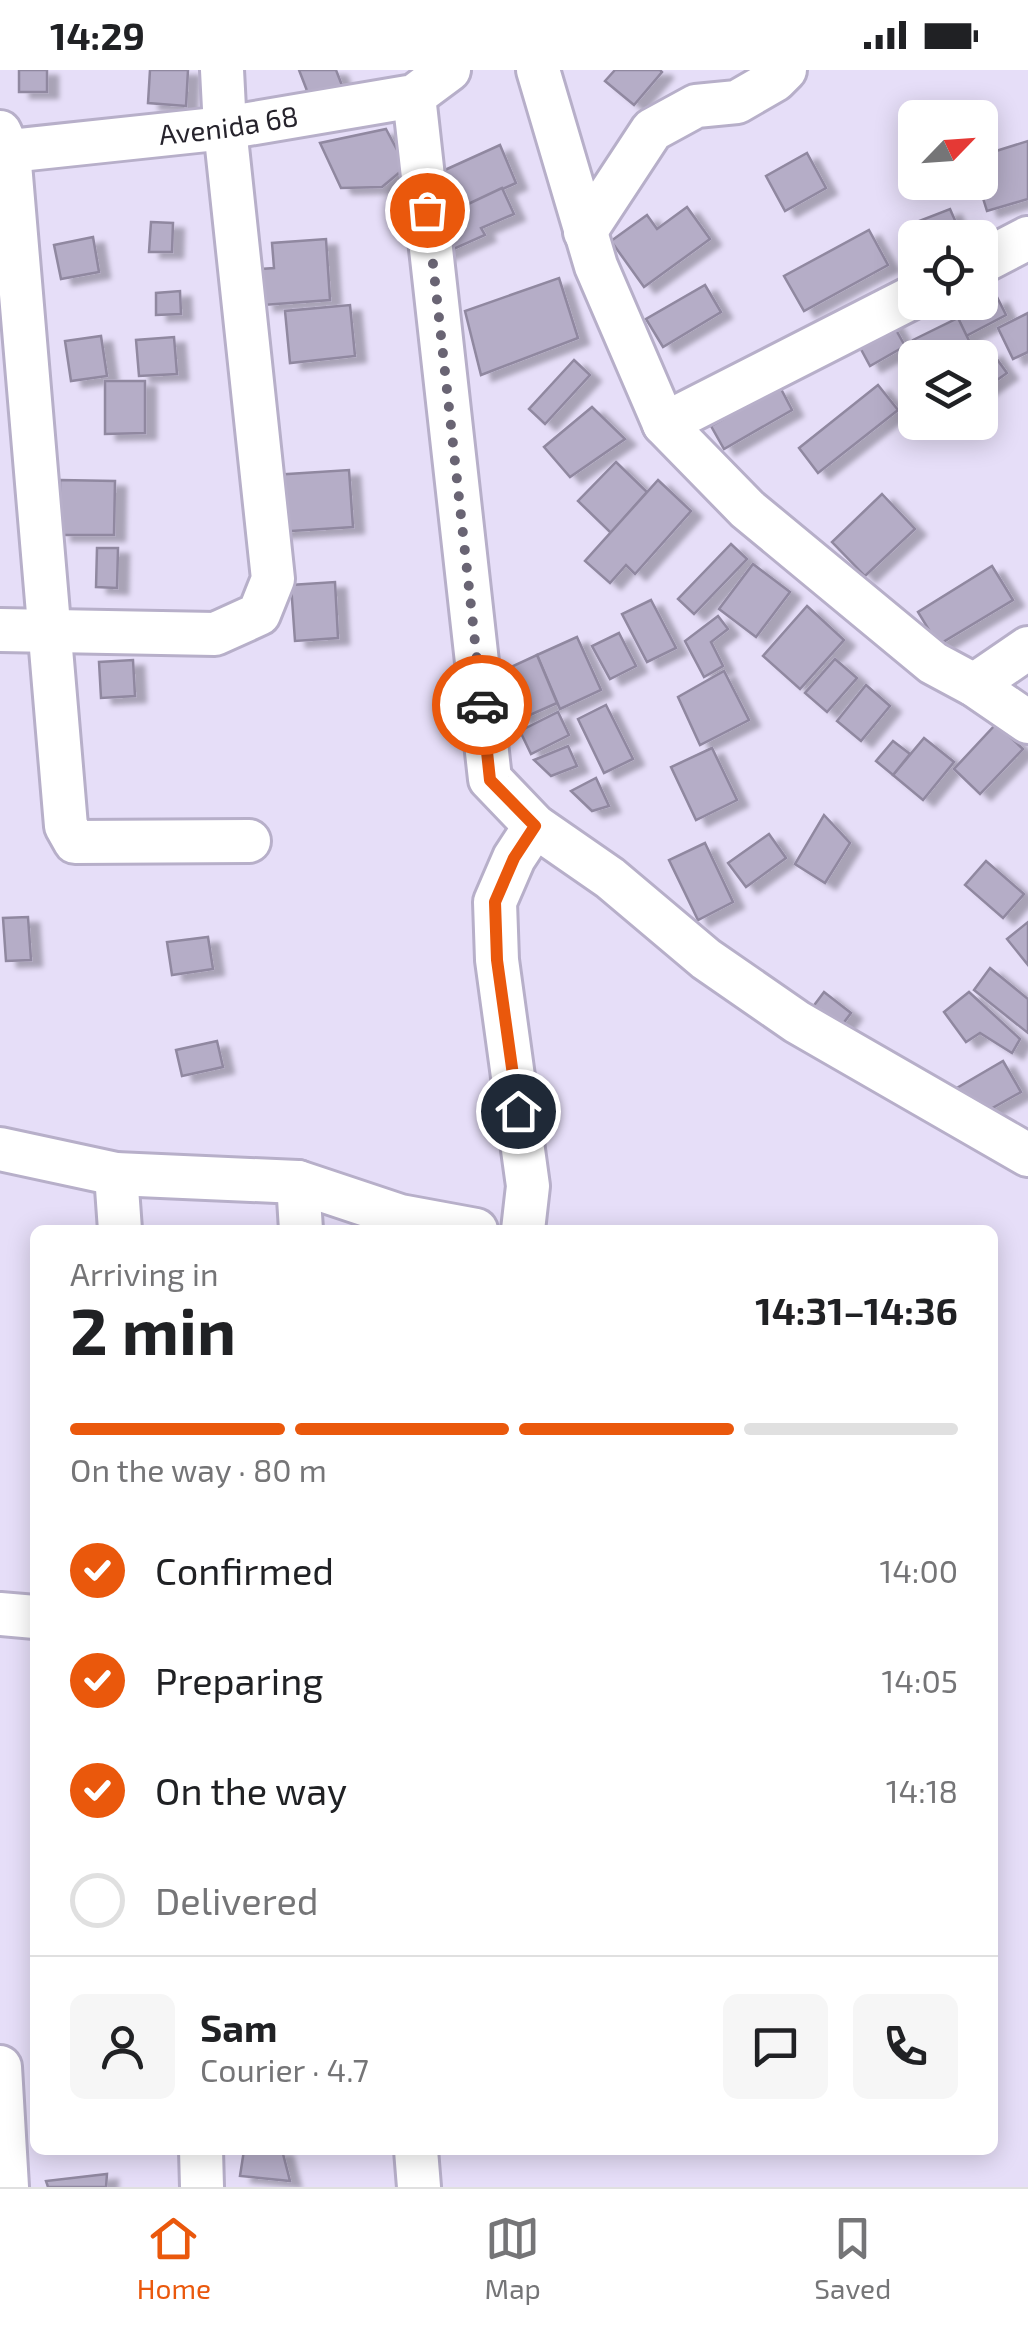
<!DOCTYPE html>
<html lang="en">
<head>
<meta charset="utf-8">
<style>
  :root { --surface:#fff; --page:#f6f6f6; --text:#202124; --muted:#757577; --line:#e0e0e0; --accent:#ea580c }
  body { margin:0; font-family:"Exo 2",sans-serif; background:var(--page); color:var(--text); height:100vh; display:flex; flex-direction:column; font-size:38px; white-space:nowrap }
  * { box-sizing:border-box; margin:0 }
  p { font-size:32px; color:var(--muted) }
  .icon { flex:none; width:55px; height:55px; fill:none; stroke:currentColor; stroke-width:2; stroke-linecap:round; stroke-linejoin:round }
  .map { position:relative; flex:1; overflow:hidden }
  .drawer { position:absolute; left:30px; top:1155px; width:968px; height:930px; display:flex; flex-direction:column; background:var(--surface); border-radius:15px; box-shadow:0 5px 25px #0003 }
  .drawer>* { flex:none }
  .needle { width:65px; rotate:65deg }
  .fabs { position:absolute; left:898px; top:30px; display:grid; gap:20px }
  .fabs a { display:grid; place-items:center; width:100px; height:100px; border-radius:15px; background:var(--surface); box-shadow:0 5px 25px #0003; font-size:50px }
  .pin { position:absolute; display:grid; place-items:center; width:85px; height:85px; color:#fff; margin:-42px; border:5px solid #fff; border-radius:50%; box-shadow:0 2px 10px #0007 }
  .courier { position:absolute; display:grid; place-items:center; width:100px; height:100px; margin:-50px; border:8px solid #ea580c; border-radius:50%; background:#fff; color:#222; box-shadow:0 2px 12px #0007 }
  .head em { font-style:normal; font-weight:700 }
  .head div { display:flex; flex-direction:column-reverse }
  .head { display:flex; align-items:center; justify-content:space-between; height:170px; padding:0 40px }
  h1 { font-size:65px; font-weight:700; line-height:75px }
  .bar { display:grid; grid-template-columns:repeat(4,1fr); gap:15px 10px; align-content:center; height:120px; padding:0 40px }
  .bar i { height:12px; border-radius:8px; background:var(--line) }
  .bar .active { background:var(--accent) }
  .bar p { grid-column:span 4 }
  .line { display:flex; align-items:center; gap:25px; padding:0 40px; border-top:2px solid var(--line) }
  .line div { flex:1 }
  .round { display:grid; place-items:center; flex:none; width:105px; height:105px; border-radius:15px; background:var(--page) }
  ol { padding:0 40px; list-style:none }
  li { display:flex; align-items:center; gap:30px; height:110px }
  li p { margin-inline-start:auto }
  li .icon { padding:10px; border-radius:50%; background:var(--accent); color:#fff; stroke-width:4 }
  li:last-child { color:var(--muted) }
  li i { width:55px; height:55px; border:5px solid var(--line); border-radius:50% }
  .status { display:flex; justify-content:space-between; align-items:center; height:70px; padding:0 50px; background:var(--surface); direction:ltr }
  .status svg { height:28px; fill:currentColor }
  .tabs { display:flex; justify-content:space-around; align-items:center; height:140px; border-top:2px solid var(--line); background:var(--surface); font-size:28px; color:var(--muted) }
  .tabs a { display:grid; justify-items:center; gap:5px }
  .tabs .active { color:var(--accent) }
  .map>svg:first-child { display:block }
</style>
</head>
<body>
<div class="status"><b>14:29</b><svg viewBox="0 0 49 12"><path d="M0 12V9h3v3zM5 12V6h3v6zM10 12V3h3v9zM15 12V0h3v12zM26 1h20v11H26zM47 4h2v5h-2z"/></svg></div>
<div class="map">
<svg width="1028" height="2117" viewBox="0 0 1028 2117">
  <defs>
    <filter id="shadow"><feDropShadow dx="11" dy="6" stdDeviation="2.5" flood-color="#0004"/></filter>
  </defs>
  <rect width="100%" height="100%" fill="#e6def8"/>
  <g fill="#b5adc7" stroke="#9088a0" stroke-width="2.5" filter="url(#shadow)">
    <rect x="19" y="0" width="28" height="22"/>
    <polygon points="150,0 188,0 186,36 148,33"/>
    <polygon points="299,0 336,0 343,18 311,31"/>
    <polygon points="615,0 660,0 662,2 634,35 605,11"/>
    <polygon points="386,59 406,97 382,117 341,118 320,73"/>
    <polygon points="1028,71 1028,129 987,141 978,112 980,86"/>
    <polygon points="500,75 516,113 452,142 436,104"/>
    <polygon points="807,83 826,118 785,141 766,106"/>
    <polygon points="502,118 514,144 481,158 485,165 438,186 432,151"/>
    <polygon points="687,137 710,169 644,217 611,171 647,145 657,159"/>
    <polygon points="950,139 961,164 952,168 915,169 909,155"/>
    <polygon points="151,152 173,153 172,182 149,182"/>
    <polygon points="869,160 888,195 804,241 784,206"/>
    <polygon points="93,167 99,202 61,209 54,175"/>
    <polygon points="326,169 330,230 263,235 261,199 274,198 272,173"/>
    <polygon points="559,208 578,268 481,305 465,241"/>
    <polygon points="705,215 721,242 663,277 646,249"/>
    <polygon points="180,221 181,244 156,245 156,223"/>
    <polygon points="997,227 1006,245 966,266 958,248"/>
    <polygon points="350,235 355,286 290,293 285,241"/>
    <polygon points="1028,243 1028,282 1013,289 998,258"/>
    <polygon points="958,248 975,283 966,288 921,288 913,270"/>
    <polygon points="891,251 905,276 870,296 856,270"/>
    <polygon points="101,266 107,306 71,311 65,271"/>
    <polygon points="174,267 177,304 139,306 136,270"/>
    <polygon points="991,281 1007,303 980,322 980,289"/>
    <polygon points="574,290 590,305 545,354 529,339"/>
    <polygon points="105,311 145,311 145,363 105,364"/>
    <polygon points="878,315 898,340 818,403 799,378"/>
    <polygon points="780,317 792,340 724,379 711,356"/>
    <polygon points="592,337 625,369 570,407 544,377"/>
    <polygon points="616,392 647,422 611,463 578,431"/>
    <polygon points="349,400 353,457 276,462 273,405"/>
    <polygon points="60,410 115,411 114,465 60,465"/>
    <polygon points="658,410 691,441 635,504 626,495 610,513 585,491"/>
    <polygon points="882,424 915,459 865,506 832,472"/>
    <polygon points="731,474 747,489 694,544 678,529"/>
    <polygon points="97,478 118,478 117,518 96,517"/>
    <polygon points="753,494 790,522 756,567 719,539"/>
    <polygon points="992,496 1013,530 938,575 918,542"/>
    <polygon points="335,512 338,568 295,571 291,515"/>
    <polygon points="651,530 676,578 647,592 622,544"/>
    <polygon points="807,536 844,570 800,619 763,586"/>
    <polygon points="718,546 728,559 711,572 723,596 704,607 685,571"/>
    <polygon points="619,563 636,596 610,609 592,576"/>
    <polygon points="577,567 601,620 560,639 537,585"/>
    <polygon points="537,585 557,633 521,649 500,602"/>
    <polygon points="835,589 857,608 827,642 805,623"/>
    <polygon points="133,590 135,626 101,628 99,592"/>
    <polygon points="724,601 749,650 700,675 678,627"/>
    <polygon points="866,615 890,636 861,671 837,651"/>
    <polygon points="606,635 633,689 604,703 578,649"/>
    <polygon points="558,642 569,665 531,684 520,661"/>
    <polygon points="996,654 1023,679 980,724 954,699"/>
    <polygon points="924,668 954,692 923,730 893,705"/>
    <polygon points="893,671 910,684 893,705 876,691"/>
    <polygon points="568,676 577,696 551,706 534,690"/>
    <polygon points="712,678 737,730 696,750 671,697"/>
    <polygon points="596,708 609,736 592,741 571,721"/>
    <polygon points="824,745 850,773 825,813 795,794"/>
    <polygon points="769,764 786,788 746,817 728,793"/>
    <polygon points="705,773 733,832 698,850 669,790"/>
    <polygon points="986,791 1024,824 1003,848 965,815"/>
    <polygon points="28,847 31,890 6,891 3,848"/>
    <polygon points="1028,852 1028,895 1007,869"/>
    <polygon points="208,867 213,899 172,905 167,872"/>
    <polygon points="990,898 1028,929 1028,963 974,920"/>
    <polygon points="824,922 851,943 836,963 809,942"/>
    <polygon points="969,922 1020,969 1012,983 980,963 966,972 944,942"/>
    <polygon points="217,971 223,997 182,1006 176,980"/>
    <polygon points="1003,991 1021,1022 987,1041 955,1019"/>
    <polygon points="244,2080 282,2080 290,2111 240,2106"/>
    <polygon points="107,2104 106,2117 48,2117 46,2111"/>
  </g>
  <g fill="none" stroke-linecap="round" stroke-linejoin="round">
    <defs>
      <g id="minor">
        <polyline points="538,0 596,196 664,354 747,439 933,593 974,615 1028,652"/>
        <polyline points="414,26 490,709 535,756 610,808 706,889 797,952 1028,1085"/>
        <polyline points="0,62 9,82 66,756 75,772 249,771"/>
        <path id="s1" d="M0 82 225 58 414 26 449 0"/>
        <polyline points="585,162 652,60 696,36 737,32 775,10 785,0"/>
        <polyline points="980,193 1028,168"/>
        <polyline points="664,354 915,226"/>
        <polyline points="0,560 215,564 259,544 273,509 225,58 222,0"/>
        <polyline points="974,615 1028,578"/>
        <polyline points="0,1079 116,1104 298,1112 400,1146 476,1160"/>
        <polyline points="116,1104 120,1160"/>
        <polyline points="298,1112 301,1160"/>
        <polyline points="523,1160 528,1116 497,890 495,832 514,788 535,756"/>
        <polyline points="0,1544 35,1547"/>
        <polyline points="0,1997 7,2117"/>
        <polyline points="201,2080 202,2117"/>
        <polyline points="416,2080 419,2117"/>
      </g>
    </defs>
    <use href="#minor" stroke="#b7afc9" stroke-width="48"/>
    <use href="#minor" stroke="#fff" stroke-width="42"/>
  </g>
  <g fill="none" stroke-linecap="round" stroke-linejoin="round">
    <polyline stroke="#696473" stroke-width="10" stroke-dasharray="0 18" points="427,140 482,635"/>
    <polyline stroke="#ea580c" stroke-width="12" points="482,635 490,710 535,756 514,788 495,832 497,890 518,1041"/>
  </g>
  <g text-anchor="middle" stroke-width="8" stroke-linejoin="round" paint-order="stroke">
    <g font-size="28" fill="#26232c" stroke="#f2edfd">
      <text dy="10" stroke="none"><textPath href="#s1" startOffset="230">Avenida 68</textPath></text>
    </g>
  </g>
</svg>
<div class="fabs">
<a><svg class="needle" viewBox="-14 -14 28 28"><path d="M0-13l5 13h-10z" fill="#e53935"/><path d="M0 13l5-13h-10z" fill="#757577"/></svg></a>
<a><svg class="icon" aria-label="locate" viewBox="0 0 24 24"><circle cx="12" cy="12" r="6"/><path d="M12 2v4M12 18v4M2 12h4M18 12h4"/></svg></a>
<a><svg class="icon" aria-label="layers" viewBox="0 0 24 24"><path d="M12 4l9 5-9 5-9-5zM3 14l9 5 9-5"/></svg></a>
</div>
<div class="pin" style="left:427px;top:140px;background:#ea580c"><svg class="icon" aria-label="bag" viewBox="0 0 24 24"><path d="M5 8h14l-1 12H6zM9 8a3 3 0 0 1 6 0"/></svg></div>
<div class="pin" style="left:518px;top:1041px;background:#1f2937"><svg class="icon" aria-label="home" viewBox="0 0 24 24"><path d="M3 11l9-7 9 7M6 9v11h12V9"/></svg></div>
<div class="courier" style="left:482px;top:635px"><svg class="icon" aria-label="car" viewBox="0 0 24 24"><path d="M5 17H2v-5l4-1 3-4h7l3 4 3 1v5h-3M9 17h6M6 11h13"/><circle cx="7" cy="17" r="2"/><circle cx="17" cy="17" r="2"/></svg></div>
<section class="drawer">
<div class="head"><div><h1>2 min</h1><p>Arriving in</p></div><em>14:31–14:36</em></div>
<div class="bar"><i class="active"></i><i class="active"></i><i class="active"></i><i></i><p>On the way · 80 m</p></div>
<ol>
<li><svg class="icon" aria-label="check" viewBox="0 0 24 24"><path d="M5 12l5 5 9-10"/></svg>Confirmed<p>14:00</p></li>
<li><svg class="icon" aria-label="check" viewBox="0 0 24 24"><path d="M5 12l5 5 9-10"/></svg>Preparing<p>14:05</p></li>
<li><svg class="icon" aria-label="check" viewBox="0 0 24 24"><path d="M5 12l5 5 9-10"/></svg>On the way<p>14:18</p></li>
<li><i></i>Delivered</li>
</ol>
<div class="line" style="height:180px"><a class="round"><svg class="icon" aria-label="person" viewBox="0 0 24 24"><circle cx="12" cy="8" r="4"/><path d="M4 21q1-7 8-7t8 7"/></svg></a><div><b>Sam</b><p>Courier · 4.7</p></div><a class="round"><svg class="icon" aria-label="chat" viewBox="0 0 24 24"><path d="M4 5h16v11H9l-5 4z"/></svg></a><a class="round"><svg class="icon" aria-label="phone" viewBox="0 0 24 24"><path d="M5 4h4l2 5-3 2q2 4 5 5l2-3 5 2v4C11 20 4 13 5 4z"/></svg></a></div>
</section>
</div>
<nav class="tabs">
<a class="active"><svg class="icon" aria-label="home" viewBox="0 0 24 24"><path d="M3 11l9-7 9 7M6 9v11h12V9"/></svg>Home</a>
<a><svg class="icon" aria-label="map" viewBox="0 0 24 24"><path d="M3 6l6-2 6 2 6-2v14l-6 2-6-2-6 2zM9 4v14M15 6v14"/></svg>Map</a>
<a><svg class="icon" aria-label="saved" viewBox="0 0 24 24"><path d="M7 4h10v16l-5-4-5 4z"/></svg>Saved</a>
</nav>
</body>
</html>
